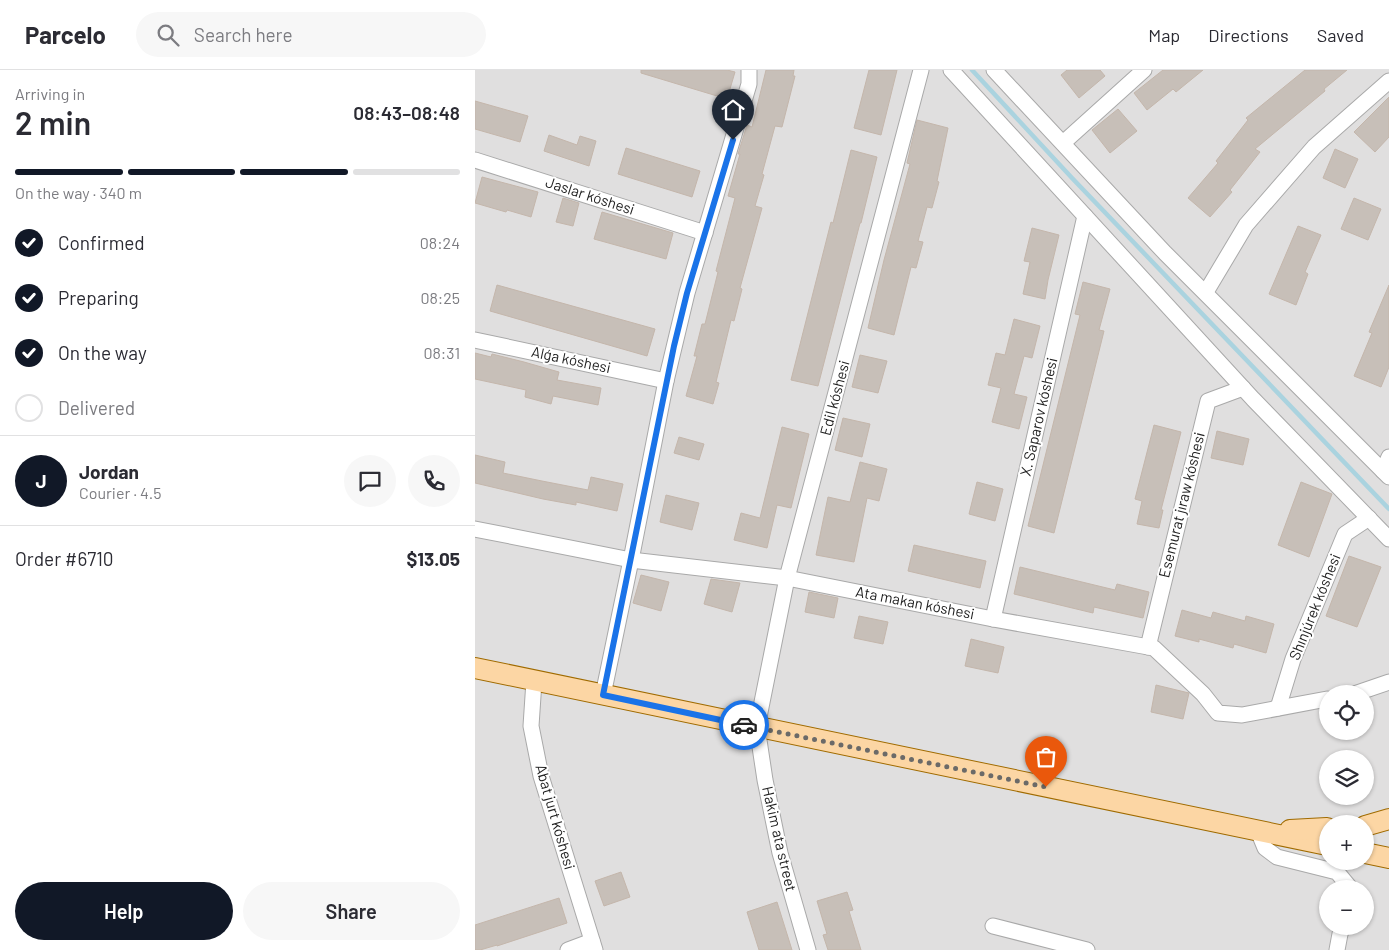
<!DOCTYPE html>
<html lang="en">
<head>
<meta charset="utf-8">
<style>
  :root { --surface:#fff; --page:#f7f7f7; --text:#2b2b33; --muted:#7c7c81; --line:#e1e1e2; --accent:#111827 }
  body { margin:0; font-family:Barlow,sans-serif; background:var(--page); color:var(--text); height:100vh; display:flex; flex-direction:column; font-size:19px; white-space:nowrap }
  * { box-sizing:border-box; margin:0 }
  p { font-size:16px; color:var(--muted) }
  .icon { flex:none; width:28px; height:28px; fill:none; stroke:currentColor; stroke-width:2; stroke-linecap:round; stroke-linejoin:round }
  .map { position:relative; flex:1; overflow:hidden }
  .side { display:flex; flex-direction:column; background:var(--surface); width:475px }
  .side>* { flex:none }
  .tools { position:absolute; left:844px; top:615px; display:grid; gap:10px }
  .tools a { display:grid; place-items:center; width:55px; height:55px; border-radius:50%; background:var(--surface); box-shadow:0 1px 4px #0004; font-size:25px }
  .pin { position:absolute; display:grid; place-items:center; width:42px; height:42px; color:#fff; margin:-51px -21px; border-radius:50% 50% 50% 0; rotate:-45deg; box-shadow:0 0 5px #0007 }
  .pin .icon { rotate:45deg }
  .courier { position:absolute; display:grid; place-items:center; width:50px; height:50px; margin:-25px; border:4px solid #1a73e8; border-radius:50%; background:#fff; color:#222; box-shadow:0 1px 6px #0007 }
  .summary em { font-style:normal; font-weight:600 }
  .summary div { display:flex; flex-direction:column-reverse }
  .summary { display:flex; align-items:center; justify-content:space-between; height:85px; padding:0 15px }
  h1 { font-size:32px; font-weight:600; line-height:38px }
  .bar { display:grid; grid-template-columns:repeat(4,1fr); gap:8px 5px; align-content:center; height:60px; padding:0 15px }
  .bar i { height:6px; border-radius:4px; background:var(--line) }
  .bar .selected { background:var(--accent) }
  .bar p { grid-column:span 4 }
  .line { display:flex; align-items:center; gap:12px; padding:0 15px; border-top:1px solid var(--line) }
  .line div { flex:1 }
  .round { display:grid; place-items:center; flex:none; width:52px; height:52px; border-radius:26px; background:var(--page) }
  ol { padding:0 15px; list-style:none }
  li { display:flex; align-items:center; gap:15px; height:55px }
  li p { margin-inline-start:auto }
  li .icon { padding:5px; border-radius:50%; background:var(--accent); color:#fff; stroke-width:4 }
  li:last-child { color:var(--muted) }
  li i { width:28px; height:28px; border:2px solid var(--line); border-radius:50% }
  .action { display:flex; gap:10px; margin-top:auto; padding:10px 15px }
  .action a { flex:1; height:58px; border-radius:30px; background:var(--accent); color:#fff; font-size:20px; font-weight:600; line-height:58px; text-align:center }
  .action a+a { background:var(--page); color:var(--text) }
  header { display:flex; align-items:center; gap:30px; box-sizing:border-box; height:70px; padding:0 25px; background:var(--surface); border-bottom:1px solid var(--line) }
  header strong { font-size:24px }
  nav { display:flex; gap:28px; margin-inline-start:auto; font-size:18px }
  .search { width:350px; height:45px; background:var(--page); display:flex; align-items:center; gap:12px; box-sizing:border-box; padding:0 18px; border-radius:28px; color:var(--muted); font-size:19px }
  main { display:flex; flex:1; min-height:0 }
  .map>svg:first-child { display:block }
</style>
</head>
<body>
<header>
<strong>Parcelo</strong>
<div class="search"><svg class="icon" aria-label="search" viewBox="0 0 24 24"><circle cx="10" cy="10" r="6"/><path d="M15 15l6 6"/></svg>Search here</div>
<nav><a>Map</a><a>Directions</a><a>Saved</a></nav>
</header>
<main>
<section class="side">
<div class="summary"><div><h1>2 min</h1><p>Arriving in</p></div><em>08:43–08:48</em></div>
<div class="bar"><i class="selected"></i><i class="selected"></i><i class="selected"></i><i></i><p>On the way · 340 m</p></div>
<ol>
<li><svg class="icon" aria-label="check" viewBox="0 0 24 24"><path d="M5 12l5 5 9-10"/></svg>Confirmed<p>08:24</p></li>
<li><svg class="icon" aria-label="check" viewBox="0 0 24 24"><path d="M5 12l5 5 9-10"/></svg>Preparing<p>08:25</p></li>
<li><svg class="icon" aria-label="check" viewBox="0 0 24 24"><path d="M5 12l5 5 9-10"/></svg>On the way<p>08:31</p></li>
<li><i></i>Delivered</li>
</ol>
<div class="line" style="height:90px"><b class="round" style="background:var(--accent);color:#fff">J</b><div><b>Jordan</b><p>Courier · 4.5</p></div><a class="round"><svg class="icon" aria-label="chat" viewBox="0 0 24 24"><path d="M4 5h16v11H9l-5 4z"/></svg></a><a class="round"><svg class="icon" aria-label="phone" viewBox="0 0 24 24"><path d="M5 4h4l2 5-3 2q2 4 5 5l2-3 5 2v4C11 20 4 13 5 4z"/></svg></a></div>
<div class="line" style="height:65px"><div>Order #6710</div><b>$13.05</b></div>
<div class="action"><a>Help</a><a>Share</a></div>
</section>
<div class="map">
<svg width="914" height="880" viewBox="0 0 914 880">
  <rect width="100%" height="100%" fill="#f2efe9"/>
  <path fill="#e0dfdf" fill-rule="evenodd" d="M0 0H914V880H0ZM852 624H890V661H852ZM852 689H890V726H852ZM852 754H890V791H852ZM852 819H890V856H852Z"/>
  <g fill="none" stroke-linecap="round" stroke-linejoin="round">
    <polyline stroke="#aad3df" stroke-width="4.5" points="497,0 597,108 914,439"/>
  </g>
  <g fill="#c7bfb8" stroke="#c4b6ab">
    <polygon points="166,0 252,0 260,2 252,29 166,3"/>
    <polygon points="291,0 319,0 318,6 320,6 307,57 300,56 287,104 289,105 280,136 287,138 265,218 267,219 259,251 256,250 241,312 244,313 238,334 211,326 222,286 219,286 227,254 230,254 243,202 241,201 260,128 253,126 265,84 263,84 272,55 277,57"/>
    <polygon points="394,0 422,0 406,65 379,58"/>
    <polygon points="592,0 625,0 630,6 604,28 586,5"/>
    <polygon points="688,0 728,0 701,22 698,19 672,40 659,23"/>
    <polygon points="830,0 872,0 849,19 850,21 780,79 785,82 755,120 757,122 735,147 713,128 743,93 741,91 773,50 771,48"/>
    <polygon points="914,27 914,67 900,82 879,62"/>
    <polygon points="0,31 53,46 45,72 0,59"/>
    <polygon points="643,39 662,61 635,83 617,60"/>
    <polygon points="442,50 473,58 462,111 464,112 457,138 452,137 443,171 448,172 441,198 436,197 419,265 393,258 409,190 435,94 432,93"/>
    <polygon points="74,65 102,75 105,66 121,71 114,96 69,81"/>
    <polygon points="151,78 225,101 217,127 143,104"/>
    <polygon points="860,79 883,89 870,118 848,108"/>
    <polygon points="376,80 402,87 386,153 385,153 343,316 316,310 356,152 358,153"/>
    <polygon points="7,107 63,122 56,147 32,140 31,142 0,133"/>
    <polygon points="88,128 104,133 98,156 81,152"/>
    <polygon points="879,128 906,139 893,170 866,159"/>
    <polygon points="127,142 198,163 191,189 119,169"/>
    <polygon points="823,156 846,165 830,202 833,204 821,235 794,224"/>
    <polygon points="557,158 584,165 573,210 570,229 548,224 555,192 549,191"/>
    <polygon points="608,212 635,219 624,260 629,261 579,463 553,456 605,245 600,244"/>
    <polygon points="22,215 180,259 172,286 15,241"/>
    <polygon points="914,215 914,297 906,317 879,306 897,263 894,262"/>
    <polygon points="539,249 565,256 557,288 549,286 539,324 552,327 544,359 517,352 526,318 513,315 521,283 530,285"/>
    <polygon points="0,283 16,287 17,284 49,292 84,302 82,310 126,318 123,335 78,326 76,334 50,327 51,320 0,309"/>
    <polygon points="385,285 412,291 403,323 377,317"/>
    <polygon points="368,348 395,354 387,387 360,380"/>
    <polygon points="679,355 706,362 686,440 688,440 684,458 662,454 667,431 660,429"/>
    <polygon points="307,357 334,364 316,438 302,435 292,478 259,470 266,443 285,448"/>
    <polygon points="742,361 774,369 768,395 736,388"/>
    <polygon points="204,367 229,374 224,390 199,383"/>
    <polygon points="0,385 30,392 28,403 67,411 113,420 116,407 148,414 142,441 101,432 101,435 68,429 0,413"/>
    <polygon points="385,392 412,399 404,431 392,428 379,492 341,485 353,427 375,432"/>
    <polygon points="502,412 528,419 520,451 494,444"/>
    <polygon points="826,412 857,424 834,487 803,475"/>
    <polygon points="191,425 224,433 217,460 185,452"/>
    <polygon points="439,475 511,491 505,518 433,501"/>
    <polygon points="874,486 906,497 882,557 851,546"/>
    <polygon points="545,497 640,520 642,514 674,522 668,548 619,537 618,543 539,524"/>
    <polygon points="166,505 194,512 186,541 158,533"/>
    <polygon points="236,509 265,513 257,542 229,534"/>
    <polygon points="334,522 363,528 359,548 330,542"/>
    <polygon points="707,540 736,548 738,542 770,551 771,546 799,554 791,583 759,574 758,578 724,569 724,572 700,566"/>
    <polygon points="384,546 413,552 408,574 379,568"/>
    <polygon points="496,569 529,577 523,603 490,596"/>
    <polygon points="681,615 714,623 708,649 676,642"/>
    <polygon points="146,802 155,827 129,836 120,811"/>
    <polygon points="372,822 378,840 374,841 386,880 353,880 348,865 352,864 342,831"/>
    <polygon points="84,828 92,853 22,876 22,875 5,880 0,880 0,855"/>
    <polygon points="302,832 317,880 284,880 272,842"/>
  </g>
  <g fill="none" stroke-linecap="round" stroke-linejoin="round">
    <defs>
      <g id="minor">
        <polyline points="476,0 778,329 914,469"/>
        <polyline points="519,0 690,183 914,407"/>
        <polyline points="588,73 669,0"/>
        <polyline points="0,90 230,163"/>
        <polyline points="731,222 771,155 839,77 914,11"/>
        <polyline points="0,270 191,311"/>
        <polyline points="908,401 914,387"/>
        <polyline points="0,459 156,490 312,508 518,549 679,578 728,624 743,643 767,645 852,629"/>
        <polyline points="518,549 610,146"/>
        <polyline points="673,577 733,331 768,318"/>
        <polyline points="59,611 56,656 66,706 120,880"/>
        <polyline points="879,624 914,612"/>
        <polyline points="128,625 156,490 191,311 212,223 274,14 274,0"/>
        <polyline points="803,638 818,589 870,464 894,448"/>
        <polyline points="783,761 790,778 802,787 862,802 876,819"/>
        <polyline points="518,856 612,880"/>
        <polyline points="93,880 117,871"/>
        <polyline points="333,880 305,783 290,710 282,657 312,508 446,0"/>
        <polyline points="862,880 865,864 868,856"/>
      </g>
      <g id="major">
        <polyline points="0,598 852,775"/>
        <polyline points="890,756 914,749"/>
        <polyline points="815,760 852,758"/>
        <polyline points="890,783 914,788"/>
      </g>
    </defs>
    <use href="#minor" stroke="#a9a9a9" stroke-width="17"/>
    <use href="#major" stroke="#a06b00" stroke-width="22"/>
    <use href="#minor" stroke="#fff" stroke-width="15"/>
    <use href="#major" stroke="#fcd6a4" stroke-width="20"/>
  </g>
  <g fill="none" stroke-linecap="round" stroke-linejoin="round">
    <polyline stroke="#6b6a68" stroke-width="5" stroke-dasharray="0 9" points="269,655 571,717"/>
    <polyline stroke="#1a73e8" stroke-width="6" points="258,70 212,223 199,276 128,625 269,655"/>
  </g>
  <g text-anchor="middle" stroke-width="4" stroke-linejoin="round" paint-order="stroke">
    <g font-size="15" fill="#222" stroke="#fff">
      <text transform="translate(115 126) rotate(18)" y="5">Jaslar kóshesi</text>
      <text transform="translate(96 290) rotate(12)" y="5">Alǵa kóshesi</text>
      <text transform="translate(360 328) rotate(-75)" y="5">Edil kóshesi</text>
      <text transform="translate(564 347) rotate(-77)" y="5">X. Saparov kóshesi</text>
      <text transform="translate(707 435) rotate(-76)" y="5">Esemurat jıraw kóshesi</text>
      <text transform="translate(440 533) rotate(11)" y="5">Ata makan kóshesi</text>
      <text transform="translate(840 537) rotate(-68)" y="5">Shınjúrek kóshesi</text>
      <text transform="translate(80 747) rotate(74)" y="5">Abat jurt kóshesi</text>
      <text transform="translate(304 769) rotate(77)" y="5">Hakim ata street</text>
    </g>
  </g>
</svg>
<div class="tools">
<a><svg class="icon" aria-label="locate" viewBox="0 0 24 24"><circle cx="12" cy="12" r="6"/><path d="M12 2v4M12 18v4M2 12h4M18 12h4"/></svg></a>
<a><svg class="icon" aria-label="layers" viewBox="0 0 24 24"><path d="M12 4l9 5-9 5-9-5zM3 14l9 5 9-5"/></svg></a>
<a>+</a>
<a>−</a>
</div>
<div class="pin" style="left:571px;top:717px;background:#ea580c"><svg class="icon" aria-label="bag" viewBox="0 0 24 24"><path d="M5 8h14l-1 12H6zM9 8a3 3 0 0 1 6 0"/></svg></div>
<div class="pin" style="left:258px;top:70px;background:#1f2937"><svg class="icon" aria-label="home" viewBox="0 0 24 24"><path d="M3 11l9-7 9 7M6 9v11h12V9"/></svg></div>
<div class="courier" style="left:269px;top:655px"><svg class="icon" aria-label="car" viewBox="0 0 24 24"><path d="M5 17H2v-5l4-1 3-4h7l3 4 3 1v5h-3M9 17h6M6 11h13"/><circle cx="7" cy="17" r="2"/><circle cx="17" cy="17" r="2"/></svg></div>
</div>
</main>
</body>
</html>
